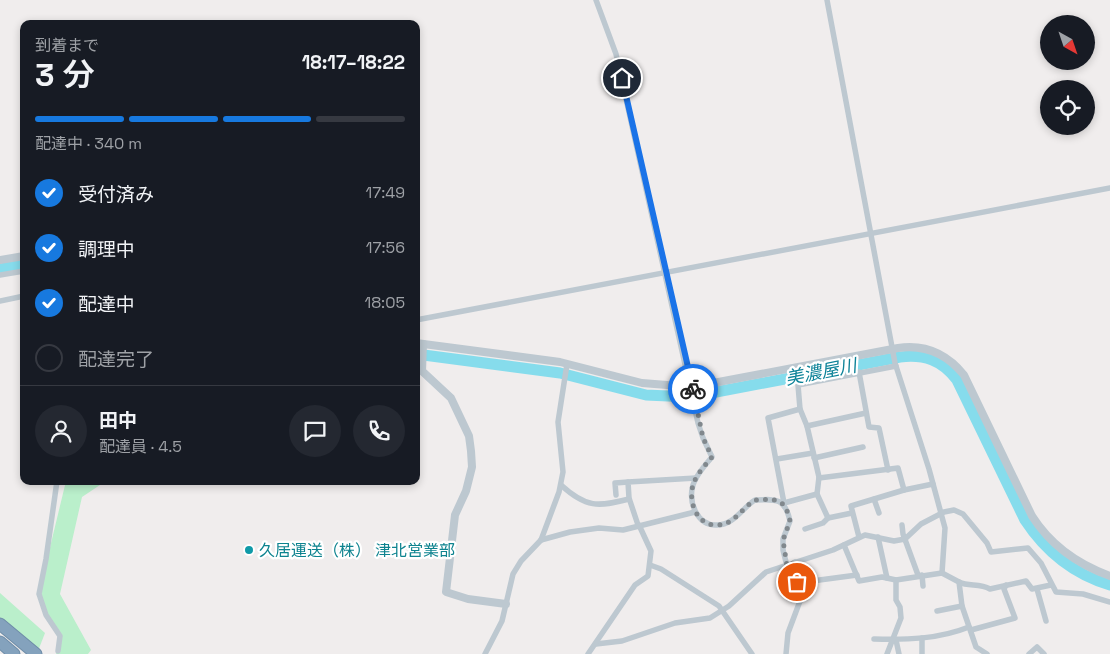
<!DOCTYPE html>
<html lang="ja">
<head>
<meta charset="utf-8">
<style>
  :root { --surface:#171b24; --page:#242831; --text:#f1f3f6; --muted:#9ea1a6; --line:#363941; --accent:#1779df }
  body { margin:0; font-family:"Space Grotesk","Noto Sans JP",sans-serif; background:var(--page); color:var(--text); height:100vh; display:flex; flex-direction:column; font-size:19px; white-space:nowrap }
  * { box-sizing:border-box; margin:0 }
  p { font-size:16px; color:var(--muted) }
  .icon { flex:none; width:28px; height:28px; fill:none; stroke:currentColor; stroke-width:2; stroke-linecap:round; stroke-linejoin:round }
  .map { position:relative; flex:1; overflow:hidden }
  .side { position:absolute; left:20px; top:20px; width:400px; height:465px; display:flex; flex-direction:column; background:var(--surface); border-radius:10px; box-shadow:0 2px 8px #0003 }
  .side>* { flex:none }
  .needle { width:32px; rotate:140deg }
  .fabs { position:absolute; left:1040px; top:15px; display:grid; gap:10px }
  .fabs a { display:grid; place-items:center; width:55px; height:55px; border-radius:50%; background:var(--surface); box-shadow:0 2px 8px #0003; font-size:25px }
  .pin { position:absolute; display:grid; place-items:center; width:42px; height:42px; color:#fff; margin:-21px; border:2px solid #fff; border-radius:50%; box-shadow:0 1px 5px #0007 }
  .courier { position:absolute; display:grid; place-items:center; width:50px; height:50px; margin:-25px; border:4px solid #1a73e8; border-radius:50%; background:#fff; color:#222; box-shadow:0 1px 6px #0007 }
  .head em { font-style:normal; font-weight:600 }
  .head div { display:flex; flex-direction:column-reverse }
  .head { display:flex; align-items:center; justify-content:space-between; height:85px; padding:0 15px }
  h1 { font-size:32px; font-weight:600; line-height:38px }
  .bar { display:grid; grid-template-columns:repeat(4,1fr); gap:8px 5px; align-content:center; height:60px; padding:0 15px }
  .bar i { height:6px; border-radius:4px; background:var(--line) }
  .bar .selected { background:var(--accent) }
  .bar p { grid-column:span 4 }
  .line { display:flex; align-items:center; gap:12px; padding:0 15px; border-top:1px solid var(--line) }
  .line div { flex:1 }
  .round { display:grid; place-items:center; flex:none; width:52px; height:52px; border-radius:26px; background:var(--page) }
  ol { padding:0 15px; list-style:none }
  li { display:flex; align-items:center; gap:15px; height:55px }
  li p { margin-inline-start:auto }
  li .icon { padding:5px; border-radius:50%; background:var(--accent); color:#fff; stroke-width:4 }
  li:last-child { color:var(--muted) }
  li i { width:28px; height:28px; border:2px solid var(--line); border-radius:50% }
  .map>svg:first-child { display:block }
</style>
</head>
<body>
<div class="map">
<svg width="1110" height="654" viewBox="0 0 1110 654">
  <rect width="100%" height="100%" fill="#f0eded"/>
  <g fill="#baefcb">
    <polygon points="66,481 106,481 82,497 60,594 91,650 88,654 56,654 61,640 41,605 39,593"/>
    <polygon points="0,593 45,633 38,651 0,618"/>
  </g>
  <g fill="none" stroke-linecap="round" stroke-linejoin="round">
    <g stroke="#86dcec" stroke-width="11">
      <polyline points="0,269 24,264"/>
      <path d="M416 354 560 373 646 395 690 397 900 357C924 354 942 360 957 380L1025 520C1046 552 1073 574 1110 585"/>
    </g>
    <defs>
      <g id="motorway">
        <polyline points="0,624 36,654"/>
        <polyline points="0,642 14,654"/>
      </g>
    </defs>
    <use href="#motorway" stroke="#6f8da8" stroke-width="13"/>
    <g stroke="#bdc8d0" stroke-width="5.5">
      <path d="M596 0 616 54 698 423 703 438 712 457C705 465 696 475 693 485 688 502 697 526 717 525 734 525 742 508 755 500 777 499 785 498 790 521L783 539V550L787 566"/>
      <polyline points="827,0 895,363 929,469 945,528 942,573 959,582 962,606 976,647 987,654"/>
      <polyline points="0,275 24,271"/>
      <polyline points="0,301 24,296"/>
      <polyline points="416,320 1110,188"/>
      <polyline points="859,372 869,427 879,428 888,470"/>
      <polyline points="800,409 768,418 784,503 817,494"/>
      <polyline points="807,426 866,413"/>
      <polyline points="814,458 863,447"/>
      <polyline points="777,459 813,453"/>
      <polyline points="819,478 898,468 904,490"/>
      <polyline points="57,481 46,559 39,594 46,615 60,636 58,651"/>
      <path d="M561 485C586 508 598 507 629 499"/>
      <polyline points="616,495 615,483 628,482"/>
      <polyline points="874,499 879,513"/>
      <polyline points="852,513 828,518 817,494 819,477 807,426 800,409 798,385 896,366"/>
      <polyline points="638,525 629,498 628,482 696,478"/>
      <polyline points="902,525 903,534 918,575"/>
      <polyline points="805,529 823,523 828,518"/>
      <polyline points="859,537 851,506 904,490 933,484"/>
      <polyline points="878,537 887,578"/>
      <polyline points="541,540 570,532 599,528 623,530 695,512"/>
      <polyline points="844,545 859,581 882,577 896,580 942,573"/>
      <polyline points="650,565 661,569 719,606 752,654"/>
      <polyline points="922,575 923,586"/>
      <path d="M959 582C969 587 979 583 990 589L1026 581 1032 589 1051 585"/>
      <polyline points="797,583 857,575"/>
      <polyline points="1037,589 1046,621"/>
      <polyline points="937,611 962,606"/>
      <polyline points="971,630 1015,618 1004,589 1006,585"/>
      <path d="M874 639C907 640 939 639 969 627"/>
      <polyline points="896,640 899,654"/>
      <polyline points="596,644 622,641 675,623 710,618 729,606 766,572 833,550 865,535 894,541 905,539 921,524 944,512 954,510 963,514 987,543 991,552 1028,548 1041,563 1056,592 1083,594 1110,602"/>
      <polyline points="485,654 502,621 513,574 521,561 541,540 559,492 563,472 558,422 567,364"/>
      <polyline points="588,654 635,585 648,576 651,551 639,525"/>
      <polyline points="786,654 788,633 800,601 795,562"/>
      <polyline points="887,654 901,618 900,607 896,600 896,580"/>
      <polyline points="922,654 922,638"/>
      <polyline points="1029,654 1037,647 1044,654"/>
    </g>
    <g stroke="#bdc8d0" stroke-width="8">
      <polyline points="0,260 24,256"/>
      <path d="M416 343 560 362 642 383 692 387 898 348C925 344 947 354 964 375L1032 516C1051 546 1077 564 1110 576"/>
      <polyline points="423,344 422,371 451,398 469,436 471,451 472,467 466,491 455,515 446,592 468,599 506,604"/>
    </g>
    <use href="#motorway" stroke="#84a2bd" stroke-width="11"/>
  </g>
  <g fill="none" stroke-linecap="round" stroke-linejoin="round">
    <path stroke="#81888d" stroke-width="5" stroke-dasharray="0 9" d="M693 389 703 438 712 457C705 465 696 475 693 485 688 502 697 526 717 525 734 525 742 508 755 500 777 499 785 498 790 521L783 540 787 566 795 562 797 582"/>
    <polyline stroke="#1a73e8" stroke-width="6" points="622,78 693,389"/>
  </g>
  <circle fill="#0f9aa8" stroke="#fff" stroke-width="2" cx="249" cy="550" r="5"/>
  <g text-anchor="middle" stroke-width="4.5" stroke-linejoin="round" paint-order="stroke">
    <g font-size="16" fill="#0d838f" stroke="#fff" text-anchor="start">
      <text x="259" y="556">久居運送（株） 津北営業部</text>
    </g>
    <g font-size="18" font-style="italic" fill="#0c8298" stroke="#fff">
      <text transform="translate(821 372) rotate(-11)" y="6">美濃屋川</text>
    </g>
  </g>
</svg>
<div class="fabs">
<a><svg class="needle" viewBox="-14 -14 28 28"><path d="M0-13l5 13h-10z" fill="#e53935"/><path d="M0 13l5-13h-10z" fill="#9ea1a6"/></svg></a>
<a><svg class="icon" aria-label="locate" viewBox="0 0 24 24"><circle cx="12" cy="12" r="6"/><path d="M12 2v4M12 18v4M2 12h4M18 12h4"/></svg></a>
</div>
<div class="pin" style="left:797px;top:582px;background:#ea580c"><svg class="icon" aria-label="bag" viewBox="0 0 24 24"><path d="M5 8h14l-1 12H6zM9 8a3 3 0 0 1 6 0"/></svg></div>
<div class="pin" style="left:622px;top:78px;background:#1f2937"><svg class="icon" aria-label="home" viewBox="0 0 24 24"><path d="M3 11l9-7 9 7M6 9v11h12V9"/></svg></div>
<div class="courier" style="left:693px;top:389px"><svg class="icon" aria-label="bike" viewBox="0 0 24 24"><circle cx="6" cy="16" r="4"/><circle cx="18" cy="16" r="4"/><path d="M6 16l4-8h5l3 8M10 8l3 8H6M13 5h3"/></svg></div>
<section class="side">
<div class="head"><div><h1>3 分</h1><p>到着まで</p></div><em>18:17–18:22</em></div>
<div class="bar"><i class="selected"></i><i class="selected"></i><i class="selected"></i><i></i><p>配達中 · 340 m</p></div>
<ol>
<li><svg class="icon" aria-label="check" viewBox="0 0 24 24"><path d="M5 12l5 5 9-10"/></svg>受付済み<p>17:49</p></li>
<li><svg class="icon" aria-label="check" viewBox="0 0 24 24"><path d="M5 12l5 5 9-10"/></svg>調理中<p>17:56</p></li>
<li><svg class="icon" aria-label="check" viewBox="0 0 24 24"><path d="M5 12l5 5 9-10"/></svg>配達中<p>18:05</p></li>
<li><i></i>配達完了</li>
</ol>
<div class="line" style="height:90px"><a class="round"><svg class="icon" aria-label="person" viewBox="0 0 24 24"><circle cx="12" cy="8" r="4"/><path d="M4 21q1-7 8-7t8 7"/></svg></a><div><b>田中</b><p>配達員 · 4.5</p></div><a class="round"><svg class="icon" aria-label="chat" viewBox="0 0 24 24"><path d="M4 5h16v11H9l-5 4z"/></svg></a><a class="round"><svg class="icon" aria-label="phone" viewBox="0 0 24 24"><path d="M5 4h4l2 5-3 2q2 4 5 5l2-3 5 2v4C11 20 4 13 5 4z"/></svg></a></div>
</section>
</div>
</body>
</html>
